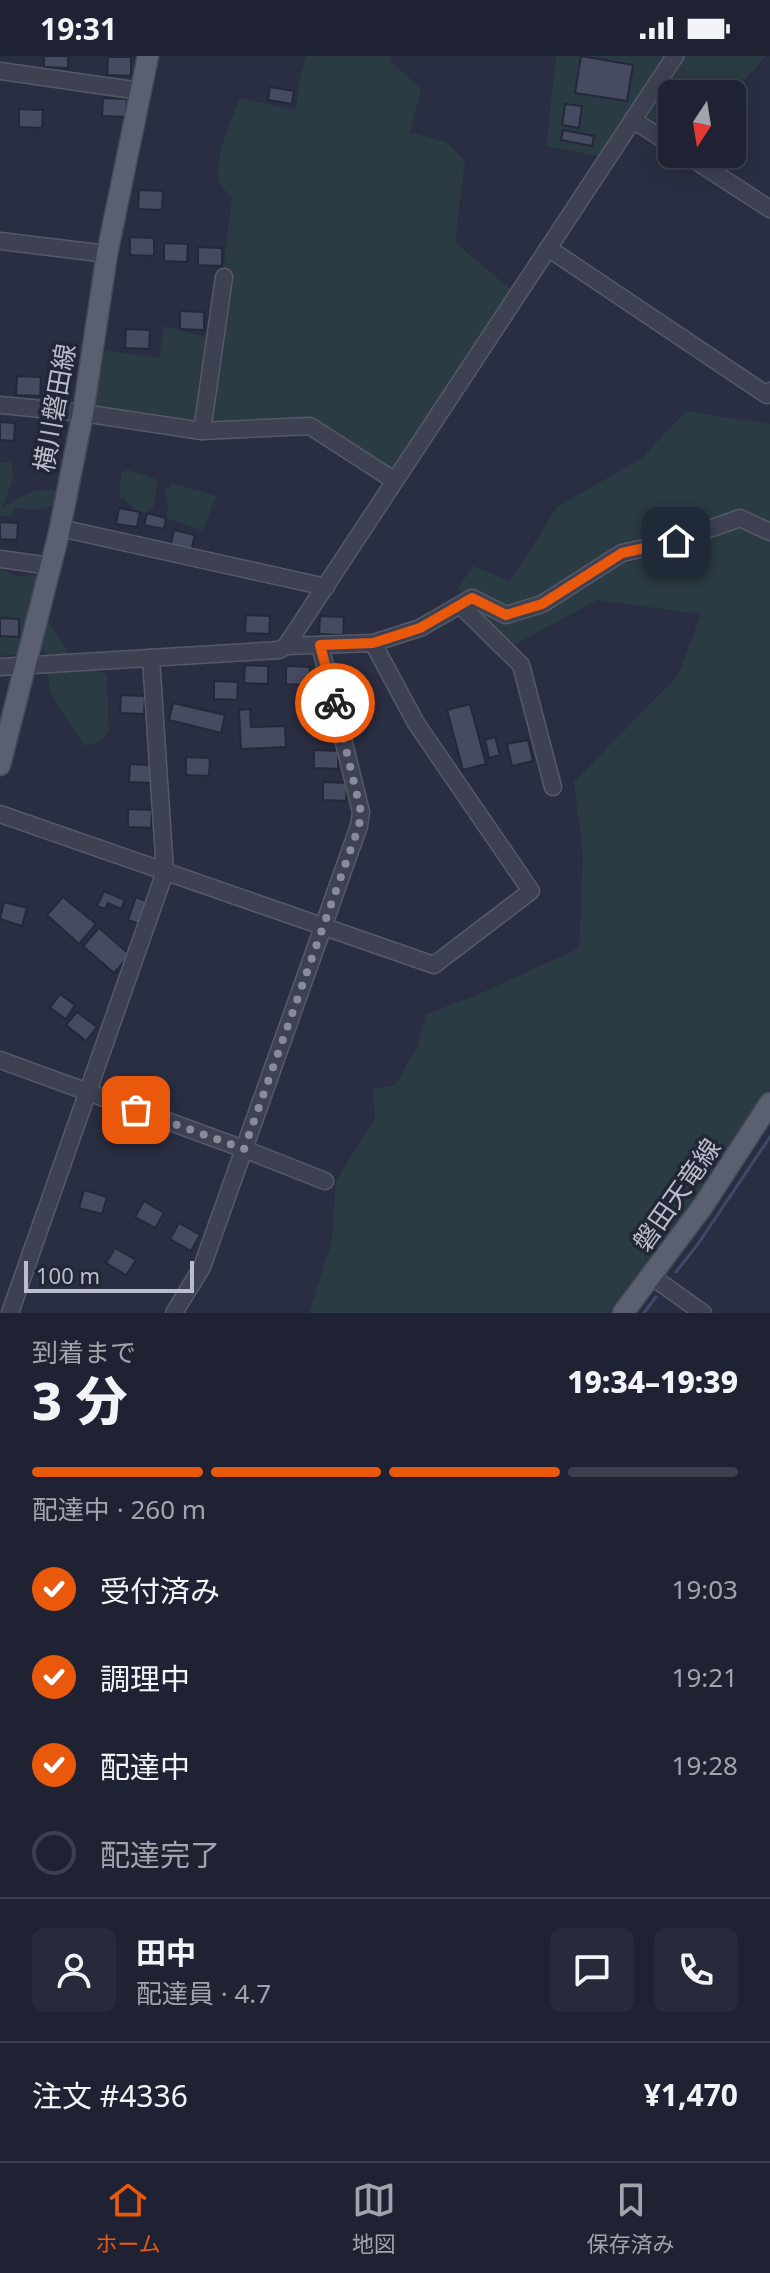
<!DOCTYPE html>
<html lang="ja">
<head>
<meta charset="utf-8">
<style>
  :root { --surface:#1f2232; --page:#272a3a; --text:#f1f3f6; --muted:#a1a4ac; --line:#3c3f4d; --accent:#ea580c }
  body { margin:0; font-family:"Noto Sans","Noto Sans JP",sans-serif; background:var(--page); color:var(--text); height:100vh; display:flex; flex-direction:column; font-size:30px; white-space:nowrap }
  * { box-sizing:border-box; margin:0 }
  p { font-size:26px; color:var(--muted) }
  .icon { flex:none; width:44px; height:44px; fill:none; stroke:currentColor; stroke-width:2; stroke-linecap:round; stroke-linejoin:round }
  .map { position:relative; height:1257px; overflow:hidden }
  .drawer { display:flex; flex-direction:column; background:var(--surface); flex:1 }
  .drawer>* { flex:none }
  .needle { width:52px; rotate:192deg }
  .fabs { position:absolute; left:658px; top:24px; display:grid; gap:16px }
  .fabs a { display:grid; place-items:center; width:88px; height:88px; border-radius:12px; background:var(--surface); box-shadow:0 4px 20px #0003,0 0 0 2px var(--line); font-size:40px }
  .scale { position:absolute; left:24px; bottom:20px; width:170px; box-sizing:border-box; padding-left:8px; border:4px solid #babdcb; border-top:0; font-size:22px; line-height:28px; white-space:nowrap; color:#babdcb; -webkit-text-stroke:6px #222637; paint-order:stroke }
  .pin { position:absolute; display:grid; place-items:center; width:68px; height:68px; color:#fff; margin:-34px; border-radius:16px; box-shadow:0 4px 12px #0006 }
  .courier { position:absolute; display:grid; place-items:center; width:80px; height:80px; margin:-40px; border:6px solid #ea580c; border-radius:50%; background:#fff; color:#222; box-shadow:0 2px 10px #0007 }
  .overview em { font-style:normal; font-weight:800 }
  .overview div { display:flex; flex-direction:column-reverse }
  .overview { display:flex; align-items:center; justify-content:space-between; height:136px; padding:0 32px }
  h1 { font-size:52px; font-weight:800; line-height:60px }
  .bar { display:grid; grid-template-columns:repeat(4,1fr); gap:12px 8px; align-content:center; height:96px; padding:0 32px }
  .bar i { height:10px; border-radius:6px; background:var(--line) }
  .bar .selected { background:var(--accent) }
  .bar p { grid-column:span 4 }
  .line { display:flex; align-items:center; gap:20px; padding:0 32px; border-top:2px solid var(--line) }
  .line div { flex:1 }
  .round { display:grid; place-items:center; flex:none; width:84px; height:84px; border-radius:12px; background:var(--page) }
  ol { padding:0 32px; list-style:none }
  li { display:flex; align-items:center; gap:24px; height:88px }
  li p { margin-inline-start:auto }
  li .icon { padding:8px; border-radius:50%; background:var(--accent); color:#fff; stroke-width:4 }
  li:last-child { color:var(--muted) }
  li i { width:44px; height:44px; border:4px solid var(--line); border-radius:50% }
  .status { display:flex; justify-content:space-between; align-items:center; height:56px; padding:0 40px; background:var(--surface); direction:ltr }
  .status svg { height:22px; fill:currentColor }
  .tabs { display:flex; justify-content:space-around; align-items:center; height:112px; border-top:2px solid var(--line); background:var(--surface); font-size:22px; color:var(--muted) }
  .tabs a { display:grid; justify-items:center; gap:4px }
  .tabs .selected { color:var(--accent) }
  .map>svg:first-child { display:block }
</style>
</head>
<body>
<div class="status"><b>19:31</b><svg viewBox="0 0 49 12"><path d="M0 12V9h3v3zM5 12V6h3v6zM10 12V3h3v9zM15 12V0h3v12zM26 1h20v11H26zM47 4h2v5h-2z"/></svg></div>
<div class="map">
<svg width="770" height="1257" viewBox="0 0 770 1257">
  <rect width="100%" height="100%" fill="#292e42"/>
  <g fill="#2b3b43">
    <path d="M306 0H391L390 5 421 33 410 76 446 86 465 105 455 186 517 239 390 422 329 376 196 369 93 357 105 294 159 302 164 270 215 284 232 141C228 137 221 131 219 126 213 105 232 61 240 42L296 54 299 26Z"/>
    <polygon points="556,0 766,0 737,33 751,45 732,80 732,38 672,38 672,89 633,64 608,102 546,90"/>
    <polygon points="686,355 770,368 770,1033 704,1131 609,1257 309,1257 332,1185 336,1124 375,1063 373,1033 395,1029 417,991 426,958 475,940 579,892 583,801 574,726 678,619 701,558 597,544 505,594 475,561 469,543 458,532 473,510 510,525 557,451 642,402"/>
    <path d="M11 405 14 421 2 452C21 441 34 430 56 435V449L37 454 15 452 12 459 0 460V407Z"/>
    <polygon points="128,414 158,424 153,452 147,457 136,455 124,442 119,442 121,416"/>
    <polygon points="172,427 216,440 203,475 166,462 168,449 165,436"/>
    <polygon points="0,513 18,520 41,519 47,563 68,596 83,612 107,618 109,675 99,686 84,690 50,636 45,595 0,600"/>
  </g>
  <g fill="none" stroke-linecap="round" stroke-linejoin="round">
    <g stroke="#40496a" stroke-width="3">
      <polyline points="676,1216 698,1188 770,1081"/>
      <polyline points="644,1257 656,1241"/>
    </g>
  </g>
  <g fill="#454b61" stroke="#242839" stroke-width="2">
    <polygon points="44,0 68,0 68,12 44,11"/>
    <polygon points="581,0 633,9 627,45 575,37"/>
    <polygon points="108,1 131,1 131,20 107,19"/>
    <polygon points="270,31 294,35 292,48 268,44"/>
    <polygon points="103,42 127,43 126,61 102,60"/>
    <polygon points="565,48 582,50 579,72 562,69"/>
    <polygon points="19,53 43,54 42,72 19,71"/>
    <polygon points="563,74 594,80 592,90 561,84"/>
    <polygon points="139,134 163,135 162,154 138,153"/>
    <polygon points="130,181 154,182 154,200 130,199"/>
    <polygon points="164,187 188,188 187,206 164,205"/>
    <polygon points="198,191 222,192 222,210 198,209"/>
    <polygon points="180,255 204,256 204,274 180,273"/>
    <polygon points="126,273 150,274 149,293 125,292"/>
    <polygon points="17,320 41,321 40,340 16,339"/>
    <polygon points="0,366 15,367 14,385 0,384"/>
    <polygon points="119,452 140,456 137,471 116,468"/>
    <polygon points="147,457 166,462 164,473 144,469"/>
    <polygon points="0,466 18,467 17,484 0,483"/>
    <polygon points="174,474 195,479 191,496 170,491"/>
    <polygon points="246,559 270,560 269,578 245,577"/>
    <polygon points="320,560 344,561 343,579 319,578"/>
    <polygon points="0,562 19,563 19,581 0,580"/>
    <polygon points="245,609 268,610 268,628 244,627"/>
    <polygon points="286,610 310,611 309,629 286,628"/>
    <polygon points="214,625 238,626 237,644 214,643"/>
    <polygon points="121,639 145,640 144,658 120,657"/>
    <polygon points="173,647 225,659 221,677 169,664"/>
    <polygon points="470,648 486,708 463,714 447,654"/>
    <polygon points="250,653 251,671 285,670 286,691 241,693 239,654"/>
    <polygon points="495,681 500,699 489,702 485,684"/>
    <polygon points="528,684 533,705 512,710 507,688"/>
    <polygon points="314,694 338,695 338,713 314,712"/>
    <polygon points="186,701 210,702 209,720 186,719"/>
    <polygon points="130,708 153,709 153,727 129,726"/>
    <polygon points="323,726 347,727 346,745 323,744"/>
    <polygon points="128,753 152,754 151,772 128,771"/>
    <polygon points="104,835 125,844 121,853 108,847 105,853 97,850"/>
    <polygon points="63,841 96,868 79,888 47,859"/>
    <polygon points="136,841 149,846 141,869 128,864"/>
    <polygon points="4,846 27,852 22,870 0,863"/>
    <polygon points="99,872 130,899 114,917 83,890"/>
    <polygon points="60,938 75,949 66,963 50,952"/>
    <polygon points="77,956 97,971 86,985 66,969"/>
    <polygon points="84,1134 107,1141 102,1158 79,1152"/>
    <polygon points="144,1145 164,1157 155,1172 135,1161"/>
    <polygon points="179,1167 200,1179 191,1195 170,1183"/>
    <polygon points="115,1192 136,1204 126,1219 106,1207"/>
  </g>
  <g fill="none" stroke-linecap="round" stroke-linejoin="round">
    <defs>
      <g id="minor">
        <polyline points="0,15 140,35"/>
        <polyline points="633,64 672,89"/>
        <polyline points="685,98 770,153"/>
        <polyline points="0,185 107,198"/>
        <polyline points="548,192 767,339 770,335"/>
        <polyline points="0,349 83,357 202,375 310,370 395,425"/>
        <polyline points="202,375 224,221"/>
        <polyline points="60,472 326,531"/>
        <polyline points="0,503 51,510"/>
        <polyline points="460,549 521,609 553,731"/>
        <polyline points="286,590 373,587 420,572 472,542 506,559 542,548 622,497 676,485 740,462 770,476"/>
        <polyline points="0,611 279,594 286,590 675,0"/>
        <polyline points="0,758 434,909 531,835 416,667 373,587"/>
        <polyline points="0,1004 244,1093 325,1125"/>
        <polyline points="651,1220 703,1257"/>
        <polyline points="10,1257 165,816 151,602"/>
        <polyline points="174,1257 202,1211 359,770 361,756 320,589"/>
      </g>
      <g id="major">
        <polyline points="0,709 59,477 83,357 107,198 148,0"/>
        <polyline points="623,1257 703,1150 770,1047"/>
      </g>
    </defs>
    <use href="#minor" stroke="#555969" stroke-width="19"/>
    <use href="#major" stroke="#474a5b" stroke-width="23"/>
    <use href="#minor" stroke="#3d4152" stroke-width="16"/>
    <use href="#major" stroke="#5b6071" stroke-width="20"/>
  </g>
  <g fill="none" stroke-linecap="round" stroke-linejoin="round">
    <polyline stroke="#878b9b" stroke-width="8" stroke-dasharray="0 14.4" points="136,1054 244,1093 359,770 361,756 335,647"/>
    <polyline stroke="#ea580c" stroke-width="10" points="335,647 320,589 373,587 420,572 472,542 506,559 542,548 622,497 676,485"/>
  </g>
  <g text-anchor="middle" stroke-width="7" stroke-linejoin="round" paint-order="stroke">
    <g font-size="26" fill="#babdcb" stroke="#222637">
      <text transform="translate(55 352) rotate(-80)" y="9">横川磐田線</text>
      <text transform="translate(677 1139) rotate(-55)" y="9">磐田天竜線</text>
    </g>
  </g>
</svg>
<div class="fabs">
<a><svg class="needle" viewBox="-14 -14 28 28"><path d="M0-13l5 13h-10z" fill="#e53935"/><path d="M0 13l5-13h-10z" fill="#a1a4ac"/></svg></a>
</div>
<div class="scale">100 m</div>
<div class="pin" style="left:136px;top:1054px;background:#ea580c"><svg class="icon" aria-label="bag" viewBox="0 0 24 24"><path d="M5 8h14l-1 12H6zM9 8a3 3 0 0 1 6 0"/></svg></div>
<div class="pin" style="left:676px;top:485px;background:#1f2937"><svg class="icon" aria-label="home" viewBox="0 0 24 24"><path d="M3 11l9-7 9 7M6 9v11h12V9"/></svg></div>
<div class="courier" style="left:335px;top:647px"><svg class="icon" aria-label="bike" viewBox="0 0 24 24"><circle cx="6" cy="16" r="4"/><circle cx="18" cy="16" r="4"/><path d="M6 16l4-8h5l3 8M10 8l3 8H6M13 5h3"/></svg></div>
</div>
<section class="drawer">
<div class="overview"><div><h1>3 分</h1><p>到着まで</p></div><em>19:34–19:39</em></div>
<div class="bar"><i class="selected"></i><i class="selected"></i><i class="selected"></i><i></i><p>配達中 · 260 m</p></div>
<ol>
<li><svg class="icon" aria-label="check" viewBox="0 0 24 24"><path d="M5 12l5 5 9-10"/></svg>受付済み<p>19:03</p></li>
<li><svg class="icon" aria-label="check" viewBox="0 0 24 24"><path d="M5 12l5 5 9-10"/></svg>調理中<p>19:21</p></li>
<li><svg class="icon" aria-label="check" viewBox="0 0 24 24"><path d="M5 12l5 5 9-10"/></svg>配達中<p>19:28</p></li>
<li><i></i>配達完了</li>
</ol>
<div class="line" style="height:144px"><a class="round"><svg class="icon" aria-label="person" viewBox="0 0 24 24"><circle cx="12" cy="8" r="4"/><path d="M4 21q1-7 8-7t8 7"/></svg></a><div><b>田中</b><p>配達員 · 4.7</p></div><a class="round"><svg class="icon" aria-label="chat" viewBox="0 0 24 24"><path d="M4 5h16v11H9l-5 4z"/></svg></a><a class="round"><svg class="icon" aria-label="phone" viewBox="0 0 24 24"><path d="M5 4h4l2 5-3 2q2 4 5 5l2-3 5 2v4C11 20 4 13 5 4z"/></svg></a></div>
<div class="line" style="height:104px"><div>注文 #4336</div><b>¥1,470</b></div>
</section>
<nav class="tabs">
<a class="selected"><svg class="icon" aria-label="home" viewBox="0 0 24 24"><path d="M3 11l9-7 9 7M6 9v11h12V9"/></svg>ホーム</a>
<a><svg class="icon" aria-label="map" viewBox="0 0 24 24"><path d="M3 6l6-2 6 2 6-2v14l-6 2-6-2-6 2zM9 4v14M15 6v14"/></svg>地図</a>
<a><svg class="icon" aria-label="saved" viewBox="0 0 24 24"><path d="M7 4h10v16l-5-4-5 4z"/></svg>保存済み</a>
</nav>
</body>
</html>
